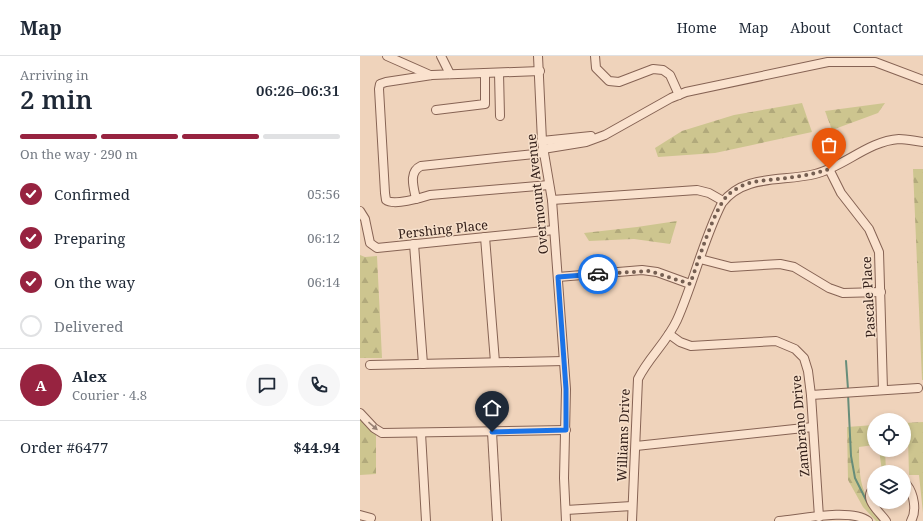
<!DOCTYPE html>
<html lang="en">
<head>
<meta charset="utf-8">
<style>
  :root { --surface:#fff; --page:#f6f6f7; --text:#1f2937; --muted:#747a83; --line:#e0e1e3; --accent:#972340 }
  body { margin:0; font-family:"Noto Serif",serif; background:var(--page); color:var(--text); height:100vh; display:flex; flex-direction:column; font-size:15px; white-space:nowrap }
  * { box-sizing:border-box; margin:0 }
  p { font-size:13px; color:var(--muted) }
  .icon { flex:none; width:22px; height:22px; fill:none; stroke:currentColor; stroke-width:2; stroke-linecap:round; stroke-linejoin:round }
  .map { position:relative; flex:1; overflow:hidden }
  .sheet { display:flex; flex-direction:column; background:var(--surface); width:360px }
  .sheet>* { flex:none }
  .buttons { position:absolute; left:507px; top:357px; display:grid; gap:8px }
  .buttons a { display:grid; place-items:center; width:44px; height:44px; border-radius:50%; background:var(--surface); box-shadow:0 2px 6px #0003; font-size:20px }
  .pin { position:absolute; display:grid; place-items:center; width:34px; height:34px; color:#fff; margin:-41px -17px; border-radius:50% 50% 50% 0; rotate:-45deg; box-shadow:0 0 4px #0007 }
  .pin .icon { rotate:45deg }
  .courier { position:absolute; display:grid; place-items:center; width:40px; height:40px; margin:-20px; border:3px solid #1a73e8; border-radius:50%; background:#fff; color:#222; box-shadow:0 1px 5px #0007 }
  .headline em { font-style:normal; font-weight:600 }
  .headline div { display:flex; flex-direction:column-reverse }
  .headline { display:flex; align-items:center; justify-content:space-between; height:68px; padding:0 20px }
  h1 { font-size:26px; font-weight:600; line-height:30px }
  .bar { display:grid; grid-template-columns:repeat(4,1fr); gap:6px 4px; align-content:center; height:48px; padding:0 20px }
  .bar i { height:5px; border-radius:3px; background:var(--line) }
  .bar .on { background:var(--accent) }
  .bar p { grid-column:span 4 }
  .line { display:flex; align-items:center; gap:10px; padding:0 20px; border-top:1px solid var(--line) }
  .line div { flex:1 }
  .round { display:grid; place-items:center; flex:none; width:42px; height:42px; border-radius:21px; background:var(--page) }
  ol { padding:0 20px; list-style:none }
  li { display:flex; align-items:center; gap:12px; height:44px }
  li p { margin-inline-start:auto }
  li .icon { padding:4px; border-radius:50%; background:var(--accent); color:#fff; stroke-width:4 }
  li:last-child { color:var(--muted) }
  li i { width:22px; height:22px; border:2px solid var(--line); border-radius:50% }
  header { display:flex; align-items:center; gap:24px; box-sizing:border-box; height:56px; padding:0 20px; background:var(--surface); border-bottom:1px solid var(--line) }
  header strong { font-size:19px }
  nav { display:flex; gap:22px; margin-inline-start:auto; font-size:14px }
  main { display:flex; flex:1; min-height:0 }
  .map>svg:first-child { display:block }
</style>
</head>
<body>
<header>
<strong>Map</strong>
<nav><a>Home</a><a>Map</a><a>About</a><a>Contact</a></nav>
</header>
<main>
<section class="sheet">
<div class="headline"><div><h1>2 min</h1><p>Arriving in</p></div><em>06:26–06:31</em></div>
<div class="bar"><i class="on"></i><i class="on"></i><i class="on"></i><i></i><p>On the way · 290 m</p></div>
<ol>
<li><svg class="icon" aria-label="check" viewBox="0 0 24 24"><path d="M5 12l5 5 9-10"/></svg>Confirmed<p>05:56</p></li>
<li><svg class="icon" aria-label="check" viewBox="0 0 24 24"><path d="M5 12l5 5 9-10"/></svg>Preparing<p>06:12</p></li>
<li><svg class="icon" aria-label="check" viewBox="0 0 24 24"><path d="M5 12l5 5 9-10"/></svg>On the way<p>06:14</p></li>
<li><i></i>Delivered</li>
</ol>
<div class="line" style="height:72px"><b class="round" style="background:var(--accent);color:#fff">A</b><div><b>Alex</b><p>Courier · 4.8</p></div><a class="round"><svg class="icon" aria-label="chat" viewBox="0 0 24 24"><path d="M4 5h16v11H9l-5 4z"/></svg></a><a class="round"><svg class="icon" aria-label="phone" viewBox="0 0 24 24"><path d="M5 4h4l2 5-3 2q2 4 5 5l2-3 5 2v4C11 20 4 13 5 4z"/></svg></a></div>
<div class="line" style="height:52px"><div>Order #6477</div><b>$44.94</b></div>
</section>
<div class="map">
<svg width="563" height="465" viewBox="0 0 563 465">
  <defs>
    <pattern id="forest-firs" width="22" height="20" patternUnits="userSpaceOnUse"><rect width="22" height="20" fill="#cdc58f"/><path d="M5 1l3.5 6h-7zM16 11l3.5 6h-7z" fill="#b1a97b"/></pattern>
  </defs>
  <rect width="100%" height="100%" fill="#efd3bb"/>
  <g fill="url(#forest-firs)">
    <polygon points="442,47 452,76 355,97 298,101 295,92 322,75 374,59"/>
    <polygon points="525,47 518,57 472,74 465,55"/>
    <polygon points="553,113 563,113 563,324 562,324"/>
    <polygon points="317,165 310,188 274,183 229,185 224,177 277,171"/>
    <polygon points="0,199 5,201 17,200 22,302 0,302"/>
    <polygon points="0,362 16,379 16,418 0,419"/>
    <polygon points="563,366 563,457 559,419 549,419 548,382 544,382 544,367"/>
    <path d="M514 369V389L499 391C499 427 501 436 522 465H516L503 451 488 424 487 371Z"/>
    <polygon points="519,394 525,394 526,415 522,415"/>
  </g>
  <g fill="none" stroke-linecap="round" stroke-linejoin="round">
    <g stroke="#678d7a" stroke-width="2">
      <polyline points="486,305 488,333"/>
      <polyline points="488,338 491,400 495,422 507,446"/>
    </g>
    <defs>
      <g id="minor">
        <polyline points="27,0 70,19"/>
        <polyline points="81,0 90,18"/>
        <polyline points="178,0 182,85 192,144 206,333 204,422 206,465"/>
        <polyline points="235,0 236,12 249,25 259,26 293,13 303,14 310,19 319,39"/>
        <path d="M180 15 72 19 26 26 20 28 19 33 25 137 26 144C33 150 61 142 70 139L189 129"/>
        <polyline points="139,17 140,60"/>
        <polyline points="76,54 125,48 125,17"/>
        <polyline points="182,85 231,80"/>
        <polyline points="183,93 226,86 245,79 311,42 326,36 468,6 515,6 563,24"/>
        <polyline points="469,113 481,137 509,173 519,196 523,334"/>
        <path d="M56 143C54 132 48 116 61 110L184 97"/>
        <polyline points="192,144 337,134 349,137 363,145"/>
        <polyline points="0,155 5,163 10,187 17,192 194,174"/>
        <polyline points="125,181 135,306"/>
        <polyline points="54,188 63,308"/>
        <polyline points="340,203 371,211 420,208 434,211 469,232 483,237 521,236"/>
        <polyline points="198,221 282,214 297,216 330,228"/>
        <polyline points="309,278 320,286 331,290 416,285 435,293 444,302 448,315 451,339 459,461"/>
        <polyline points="10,309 204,305"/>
        <polyline points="451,339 558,332"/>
        <polyline points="0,357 14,372 22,377 206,374"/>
        <polyline points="132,376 137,465"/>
        <polyline points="61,377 66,465"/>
        <polyline points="276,390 453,371"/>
        <path d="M544 428 547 429C554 438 557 455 551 465"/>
        <path d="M514 432C502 443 520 456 526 465"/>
        <polyline points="206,454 272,450"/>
        <polyline points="0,459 11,462"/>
        <path d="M272 465 278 323C288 302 307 286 317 264 334 226 343 184 362 147 384 118 422 126 455 118 484 111 508 85 539 83 546 83 555 85 563 86"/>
        <path d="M419 465C441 463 491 452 508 465"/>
      </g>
    </defs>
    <use href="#minor" stroke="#866354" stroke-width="10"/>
    <use href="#minor" stroke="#fae2ce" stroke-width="8"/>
  </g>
  <defs><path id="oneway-solid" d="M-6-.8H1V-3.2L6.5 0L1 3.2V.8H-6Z"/></defs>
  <use fill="#978174" href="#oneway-solid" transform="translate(13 370) rotate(41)"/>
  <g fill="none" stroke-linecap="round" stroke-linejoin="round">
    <path stroke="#755f52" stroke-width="4" stroke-dasharray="0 7.2" d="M238 218 290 215 330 228C338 207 353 155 367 140 374 133 384 128 393 126 419 122 444 122 469 113"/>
    <polyline stroke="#1a73e8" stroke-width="5" points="132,376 206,374 206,333 198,221 238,218"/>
  </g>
  <g text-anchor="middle" stroke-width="3" stroke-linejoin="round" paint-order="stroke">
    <g font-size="13" fill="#34201a" stroke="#f6dfca">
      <text transform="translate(177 138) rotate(-96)" y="5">Overmount Avenue</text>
      <text transform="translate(83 173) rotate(-6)" y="5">Pershing Place</text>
      <text transform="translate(508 241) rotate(-93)" y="5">Pascale Place</text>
      <text transform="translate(440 370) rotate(-95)" y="5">Zambrano Drive</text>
      <text transform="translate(263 379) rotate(-88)" y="5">Williams Drive</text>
    </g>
  </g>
</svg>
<div class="buttons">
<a><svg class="icon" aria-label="locate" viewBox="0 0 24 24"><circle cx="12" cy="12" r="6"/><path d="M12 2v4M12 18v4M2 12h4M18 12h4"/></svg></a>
<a><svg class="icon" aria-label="layers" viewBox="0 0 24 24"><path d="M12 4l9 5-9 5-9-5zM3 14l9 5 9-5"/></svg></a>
</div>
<div class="pin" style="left:469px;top:113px;background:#ea580c"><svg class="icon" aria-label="bag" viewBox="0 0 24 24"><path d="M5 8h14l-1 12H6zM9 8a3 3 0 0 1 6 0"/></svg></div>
<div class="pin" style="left:132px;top:376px;background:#1f2937"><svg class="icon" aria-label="home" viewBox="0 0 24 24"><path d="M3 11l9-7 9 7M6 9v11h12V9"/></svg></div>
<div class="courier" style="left:238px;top:218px"><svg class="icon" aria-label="car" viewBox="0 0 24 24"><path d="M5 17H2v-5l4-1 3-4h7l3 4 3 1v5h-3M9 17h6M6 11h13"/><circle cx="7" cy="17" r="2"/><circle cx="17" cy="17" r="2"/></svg></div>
</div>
</main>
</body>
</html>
